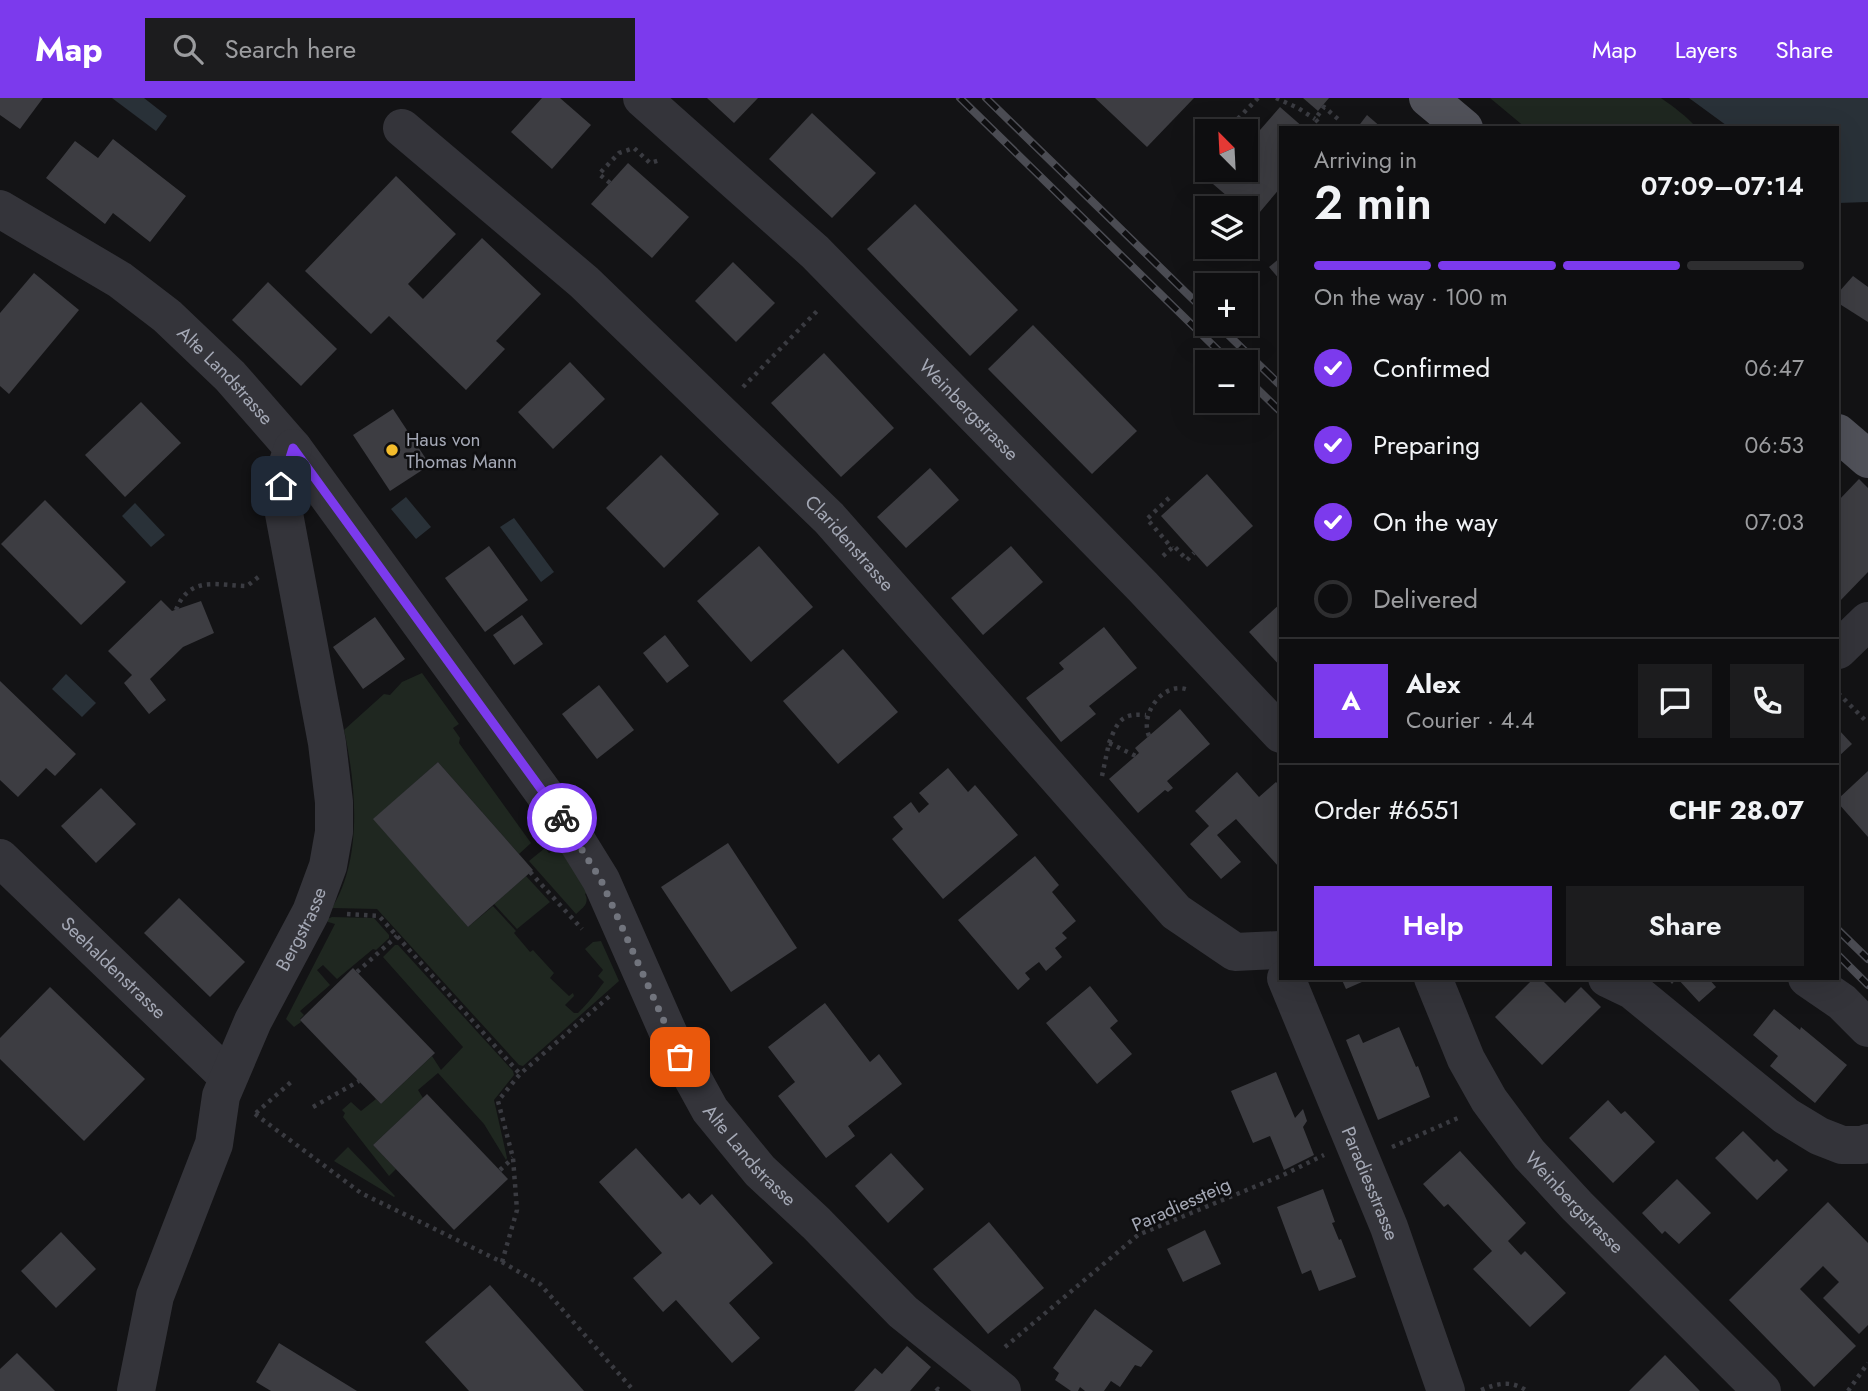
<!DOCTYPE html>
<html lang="en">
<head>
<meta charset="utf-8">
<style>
  :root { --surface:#0e0e10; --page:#1c1c1e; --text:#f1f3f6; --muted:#9b9c9f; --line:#2e2e30; --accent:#7c3aed }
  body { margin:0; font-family:Jost,sans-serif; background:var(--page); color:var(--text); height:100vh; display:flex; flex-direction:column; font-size:26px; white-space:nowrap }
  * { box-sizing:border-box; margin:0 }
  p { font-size:23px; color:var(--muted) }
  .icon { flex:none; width:38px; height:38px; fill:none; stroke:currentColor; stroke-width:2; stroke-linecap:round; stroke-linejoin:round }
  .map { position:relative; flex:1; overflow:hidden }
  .side { position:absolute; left:1279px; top:28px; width:560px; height:854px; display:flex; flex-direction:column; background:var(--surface); border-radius:0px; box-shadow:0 7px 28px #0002,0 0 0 2px var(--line) }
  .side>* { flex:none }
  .needle { width:46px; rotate:336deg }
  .controls { position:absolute; left:1195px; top:21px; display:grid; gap:14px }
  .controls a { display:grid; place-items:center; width:63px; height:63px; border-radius:0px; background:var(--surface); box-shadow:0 7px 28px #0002,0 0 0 2px var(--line); font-size:35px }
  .pin { position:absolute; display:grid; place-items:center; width:60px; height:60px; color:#fff; margin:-30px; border-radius:14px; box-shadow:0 4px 10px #0006 }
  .courier { position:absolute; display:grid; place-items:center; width:70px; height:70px; margin:-35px; border:5px solid #7c3aed; border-radius:50%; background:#fff; color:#222; box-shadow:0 2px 9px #0007 }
  .overview em { font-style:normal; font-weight:600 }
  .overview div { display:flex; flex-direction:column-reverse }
  .overview { display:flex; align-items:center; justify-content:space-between; height:119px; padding:0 35px }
  h1 { font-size:46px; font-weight:600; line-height:52px }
  .bar { display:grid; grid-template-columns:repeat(4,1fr); gap:10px 7px; align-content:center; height:84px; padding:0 35px }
  .bar i { height:9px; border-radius:5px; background:var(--line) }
  .bar .active { background:var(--accent) }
  .bar p { grid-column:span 4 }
  .line { display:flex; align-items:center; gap:18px; padding:0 35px; border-top:2px solid var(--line) }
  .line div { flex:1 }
  .round { display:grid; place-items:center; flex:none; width:74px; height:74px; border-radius:0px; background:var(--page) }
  ol { padding:0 35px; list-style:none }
  li { display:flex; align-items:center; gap:21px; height:77px }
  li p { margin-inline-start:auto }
  li .icon { padding:7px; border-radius:50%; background:var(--accent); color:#fff; stroke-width:4 }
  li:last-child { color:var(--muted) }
  li i { width:38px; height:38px; border:4px solid var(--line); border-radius:50% }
  .button { display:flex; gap:14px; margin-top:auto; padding:14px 35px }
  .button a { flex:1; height:80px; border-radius:0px; background:var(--accent); color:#fff; font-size:28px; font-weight:600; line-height:80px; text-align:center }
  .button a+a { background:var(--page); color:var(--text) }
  header { display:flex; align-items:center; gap:42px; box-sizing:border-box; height:98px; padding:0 35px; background:var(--accent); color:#fff }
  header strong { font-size:33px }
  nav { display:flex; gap:38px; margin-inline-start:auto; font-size:24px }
  .search { width:490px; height:63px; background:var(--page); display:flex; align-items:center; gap:18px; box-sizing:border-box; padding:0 24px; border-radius:0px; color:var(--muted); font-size:26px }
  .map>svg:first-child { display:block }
</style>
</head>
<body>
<header>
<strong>Map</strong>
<div class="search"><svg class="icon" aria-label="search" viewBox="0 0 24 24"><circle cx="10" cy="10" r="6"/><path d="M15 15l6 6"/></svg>Search here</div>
<nav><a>Map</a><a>Layers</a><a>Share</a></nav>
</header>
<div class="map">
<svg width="1868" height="1293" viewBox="0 0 1868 1293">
  <rect width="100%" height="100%" fill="#131315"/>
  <g fill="#1f2720">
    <path d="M1490 0H1661C1674 9 1686 18 1697 30H1526Z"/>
    <path d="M422 575 459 626 453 630 460 640 459 645 531 745 519 756 438 664 374 721 468 829 493 808 516 833 514 835 530 854 533 852 554 875 550 880 569 898 573 895 574 898 565 907 574 915H578C590 903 595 896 604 884L598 878 603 872 585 851 593 844 601 843 619 883 523 968 519 967 377 811 332 810C363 760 356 687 344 632L384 596 390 597 402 584Z"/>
    <path d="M542 723 588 794 585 796C590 805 583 810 576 816L529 763 545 750 549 755 551 754 535 728Z"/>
    <polygon points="526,778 550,804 517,831 494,806"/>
    <polygon points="332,819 374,820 389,837 389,840 376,852 373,851 337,881 323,867 317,872 330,887 300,913 304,917 300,921 301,924 294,929 286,921 335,826 328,824 327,821"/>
    <polygon points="395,847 398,847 513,973 514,977 494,1002 507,1060 506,1062 484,1026 438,975 418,992 423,1000 373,1047 396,1071 389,1078 343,1019 345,1015 342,1012 351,1004 361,1013 376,1001 381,1006 432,958 441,972 463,949 383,859"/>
    <polygon points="348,1049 395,1098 394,1099 334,1063"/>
  </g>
  <g fill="#293138">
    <polygon points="112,0 144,0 167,18 156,33"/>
    <polygon points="1689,0 1868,0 1868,104 1838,105 1838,30 1730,30"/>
    <polygon points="406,399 431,429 416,441 391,411"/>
    <polygon points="135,405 165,437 151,449 122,418"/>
    <polygon points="514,420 554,474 541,484 500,429"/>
    <polygon points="66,576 96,605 82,619 52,591"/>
  </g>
  <g fill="#3d3d42">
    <polygon points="0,0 43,0 20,31 0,17"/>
    <polygon points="542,0 560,0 591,27 552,71 511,34"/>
    <polygon points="707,0 758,0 734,25"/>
    <polygon points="1095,0 1194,0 1147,49"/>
    <polygon points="1303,0 1329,0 1318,13"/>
    <polygon points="1280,9 1304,30 1281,30 1281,89 1254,121 1246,114 1246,110 1241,110 1213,86 1226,72 1246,72 1246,48"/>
    <polygon points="812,15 876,75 832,120 769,61"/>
    <polygon points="1367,17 1382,30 1357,30"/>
    <polygon points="113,41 186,98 150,144 113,115 105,126 46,80 75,43 98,60"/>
    <polygon points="628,65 689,119 652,160 591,106"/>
    <polygon points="396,78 456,136 408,186 423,201 482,140 541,196 496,243 505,251 466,292 389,218 371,236 305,173"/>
    <polygon points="915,106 1018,212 970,258 867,151"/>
    <polygon points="1281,159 1281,183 1269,169"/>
    <polygon points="733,164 775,205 736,244 695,203"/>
    <polygon points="34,175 79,212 9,296 0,288 0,215"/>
    <polygon points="1853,178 1868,189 1868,224 1838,205 1838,195"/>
    <polygon points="268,184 337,251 301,288 232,222"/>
    <polygon points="1033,227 1137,333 1092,376 988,271"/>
    <polygon points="824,255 894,330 841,379 771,305"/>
    <polygon points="570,264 605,301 553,351 518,314"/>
    <polygon points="141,304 181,345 125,399 85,357"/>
    <polygon points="393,311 430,367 390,393 353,337"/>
    <polygon points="661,357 719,416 664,470 606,410"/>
    <polygon points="930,370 959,402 906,450 877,419"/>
    <polygon points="1207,376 1253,428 1207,469 1161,418"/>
    <polygon points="1859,381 1868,390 1868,474 1838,505 1838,403"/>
    <polygon points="45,402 126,484 81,527 1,446"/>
    <polygon points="489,448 528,502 485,534 445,480"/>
    <polygon points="759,448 813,509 751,564 697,503"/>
    <polygon points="1011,448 1043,484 983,537 951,500"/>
    <polygon points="161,502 172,513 201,503 214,535 183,549 150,581 166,602 149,616 124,585 132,577 108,553"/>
    <polygon points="1281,505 1281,569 1249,534"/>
    <polygon points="522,517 543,546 514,567 493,537"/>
    <polygon points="375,519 405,561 363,591 333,549"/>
    <polygon points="1104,529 1137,570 1089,608 1096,616 1061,644 1026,600 1064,571 1059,565"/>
    <polygon points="665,537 689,568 667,585 643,555"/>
    <polygon points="843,551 898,614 838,666 783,603"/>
    <polygon points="0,583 76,656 55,678 46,670 18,699 0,682"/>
    <polygon points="599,587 634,632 597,661 562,616"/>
    <polygon points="1180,611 1210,646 1167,683 1173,690 1168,694 1165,692 1138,715 1109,681 1139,655 1135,650"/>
    <polygon points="1838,631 1852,646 1838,659"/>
    <polygon points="438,664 533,772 468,829 373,721"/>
    <polygon points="948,670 968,694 975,687 1018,737 943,801 892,741 903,731 893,719 911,704 919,715 929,706 919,695"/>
    <polygon points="1868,673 1868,739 1838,705 1838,701"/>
    <polygon points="1237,674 1259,699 1276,684 1281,689 1281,765 1278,768 1236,721 1217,737 1241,764 1221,781 1190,746 1209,728 1195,713"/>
    <polygon points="101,690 136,726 96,765 61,728"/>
    <polygon points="728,745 797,850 731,894 661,789"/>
    <polygon points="1035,758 1059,787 1052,794 1076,823 1062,835 1067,840 1055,850 1062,859 1046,873 1039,864 1025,875 1030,881 1018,892 958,822"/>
    <polygon points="179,800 245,864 210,899 144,835"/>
    <polygon points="353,870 435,955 381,1006 300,922"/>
    <polygon points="1341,880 1371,880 1346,891"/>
    <polygon points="1534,880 1540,880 1565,905 1581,889 1601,909 1542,967 1495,919"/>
    <polygon points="1667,880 1708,880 1716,889 1699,904 1677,880 1672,886"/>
    <polygon points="1090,888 1118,923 1110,930 1132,956 1097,986 1046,925"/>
    <polygon points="50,889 145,981 84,1043 0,961 0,940"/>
    <polygon points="825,905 870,964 879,956 902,986 848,1028 855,1038 826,1060 778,998 795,984 768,949"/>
    <polygon points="1774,911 1800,932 1801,929 1847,967 1815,1005 1770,968 1778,958 1753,937"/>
    <polygon points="1399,929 1416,969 1418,968 1430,999 1378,1022 1346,942 1359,936 1363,945"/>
    <polygon points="1276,974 1295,1020 1303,1011 1307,1023 1303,1029 1314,1057 1284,1072 1270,1038 1253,1045 1231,993"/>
    <polygon points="427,996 508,1081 454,1132 373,1047"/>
    <polygon points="1608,1002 1621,1016 1625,1013 1655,1044 1613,1085 1569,1040"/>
    <polygon points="1743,1033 1774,1064 1777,1061 1788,1072 1757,1102 1715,1060"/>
    <polygon points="636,1050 682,1101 689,1095 700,1107 712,1096 773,1165 729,1205 760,1240 732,1265 676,1202 663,1214 633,1180 662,1155 599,1084"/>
    <polygon points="1460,1053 1526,1125 1508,1143 1521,1157 1525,1153 1566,1195 1530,1229 1473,1171 1492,1153 1448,1106 1444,1109 1423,1086"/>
    <polygon points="891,1055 924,1091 888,1125 855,1088"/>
    <polygon points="1677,1081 1711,1115 1679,1146 1665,1133 1662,1136 1642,1115"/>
    <polygon points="1323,1091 1335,1124 1332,1125 1339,1142 1341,1141 1356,1179 1319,1193 1311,1172 1302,1176 1277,1109"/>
    <polygon points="1828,1104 1868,1145 1868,1227 1859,1236 1823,1200 1839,1184 1823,1168 1800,1191 1856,1248 1814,1289 1729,1202"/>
    <polygon points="989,1124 1044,1190 988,1236 933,1171"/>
    <polygon points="1205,1132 1221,1166 1183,1184 1167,1151"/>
    <polygon points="61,1134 96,1171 56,1210 21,1173"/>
    <polygon points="490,1187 584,1293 469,1293 425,1244"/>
    <polygon points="1095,1211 1153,1253 1141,1269 1135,1267 1120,1289 1111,1283 1104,1293 1085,1293 1080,1289 1078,1293 1071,1293 1055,1282 1059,1275 1053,1270"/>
    <polygon points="279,1245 357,1293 271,1293 256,1284"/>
    <polygon points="907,1248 931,1269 910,1293 854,1293 875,1270 882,1276"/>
    <polygon points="17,1255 55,1293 0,1293 0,1271"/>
    <polygon points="1665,1257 1700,1293 1629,1293"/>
  </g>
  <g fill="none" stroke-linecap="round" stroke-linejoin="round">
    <g stroke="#3a3b41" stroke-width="4.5" stroke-dasharray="3.5 5" stroke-linecap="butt">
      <polyline points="1276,0 1298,10 1315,21"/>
      <polyline points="1324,30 1315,21 1324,9 1338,21"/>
      <polyline points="1226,33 1258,0"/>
      <polyline points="610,85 599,76 619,55 634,50 650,65 660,62"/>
      <polyline points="1281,145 1277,149 1281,153"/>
      <polyline points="743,289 820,210"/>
      <polyline points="1169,400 1147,421 1172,450"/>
      <polyline points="1163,458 1174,448 1187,462 1194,455"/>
      <path d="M176 512C190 476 219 488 247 488L261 477"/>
      <polyline points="1838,595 1868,625"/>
      <path d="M1149 638C1139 615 1165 582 1188 592"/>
      <path d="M1109 645C1118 622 1122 615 1146 617"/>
      <polyline points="1102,678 1109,645 1136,658"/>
      <polyline points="530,774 582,831"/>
      <polyline points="347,816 379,818 520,976"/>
      <polyline points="357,874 397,838"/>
      <polyline points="313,1009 359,983"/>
      <polyline points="256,1015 291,984"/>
      <polyline points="255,1016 361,1095 502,1164 540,1186 634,1293"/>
      <polyline points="1392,1049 1458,1020"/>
      <polyline points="500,1072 513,1060"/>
      <polyline points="502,1164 517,1112 513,1060 498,1003 520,976 612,896"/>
      <polyline points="1005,1249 1138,1137 1283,1077 1324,1057"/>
      <path d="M1481 1292C1499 1285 1511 1282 1527 1293"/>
      <polyline points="936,1293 938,1291 940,1293"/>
      <polyline points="1848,1293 1868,1265"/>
    </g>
    <g stroke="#34343a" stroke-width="38">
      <path id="s1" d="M642 0 815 154 1143 489 1281 636"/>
      <path id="s2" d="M402 30 584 184 829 420 1176 814 1235 854 1280 852"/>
      <path id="s3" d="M0 111 120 182 167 218 230 278 293 350 567 727 601 782 671 941 710 1012 760 1073 816 1125 903 1214 1002 1293"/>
      <polyline points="1838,552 1868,523"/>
      <path id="s4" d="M0 760 228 979"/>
      <path id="s5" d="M1286 880 1389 1129 1446 1293"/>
      <path id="s6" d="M1433 880 1466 961 1489 1002 1529 1056 1577 1108 1762 1293"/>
      <polyline points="1607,880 1632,892 1786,1018 1819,1038 1842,1047 1863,1047 1868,1045"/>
      <polyline points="1807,880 1842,904 1868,930"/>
      <path id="s7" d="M136 1293 155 1198 214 1046 221 998 253 923 311 814 328 768 334 734V704L327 645 282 405 283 379 293 350"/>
    </g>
    <g stroke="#505159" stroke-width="38">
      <polyline points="1428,0 1464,30"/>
      <polyline points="1838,335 1868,361"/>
    </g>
    <defs>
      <g id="rail">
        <polyline points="960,0 1230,264"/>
        <polyline points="986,0 1208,216"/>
        <polyline points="1217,226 1281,288"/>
        <polyline points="1246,280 1281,314"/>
        <polyline points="1838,832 1868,861"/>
        <polyline points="1838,857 1868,887"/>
      </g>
    </defs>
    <use href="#rail" stroke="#4b4c53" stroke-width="8"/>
    <use href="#rail" stroke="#0e0e10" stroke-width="5" stroke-dasharray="16" stroke-linecap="butt"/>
  </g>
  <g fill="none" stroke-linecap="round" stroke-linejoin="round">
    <polyline stroke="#71747d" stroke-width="7" stroke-dasharray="0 12.6" points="562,720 601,782 680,959"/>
    <polyline stroke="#7c3aed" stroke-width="9" points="281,388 293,350 562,720"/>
  </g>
  <circle fill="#f3bc2c" stroke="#0e0e10" stroke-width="2.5" cx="392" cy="352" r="7"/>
  <g text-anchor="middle" stroke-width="5" stroke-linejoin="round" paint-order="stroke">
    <g font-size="19" fill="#a4a8b5" stroke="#0e0e10">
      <text dy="7" stroke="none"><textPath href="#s3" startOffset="282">Alte Landstrasse</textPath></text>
      <text dy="7" stroke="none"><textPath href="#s1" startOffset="452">Weinbergstrasse</textPath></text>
      <text dy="7" stroke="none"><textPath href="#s2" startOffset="611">Claridenstrasse</textPath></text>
      <text dy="7" stroke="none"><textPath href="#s7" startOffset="494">Bergstrasse</textPath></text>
      <text dy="7" stroke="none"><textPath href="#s4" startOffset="158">Seehaldenstrasse</textPath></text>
      <text dy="7" stroke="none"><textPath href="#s3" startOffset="1227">Alte Landstrasse</textPath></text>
      <text dy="7" stroke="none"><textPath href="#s5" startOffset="222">Paradiesstrasse</textPath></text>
      <text dy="7" stroke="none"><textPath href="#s6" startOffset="268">Weinbergstrasse</textPath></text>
      <text transform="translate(1181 1106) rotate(-24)" y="7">Paradiessteig</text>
    </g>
    <g font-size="19" fill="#a4a8b5" stroke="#0e0e10" text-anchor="start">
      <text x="406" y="348">Haus von<tspan x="406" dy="22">Thomas Mann</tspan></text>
    </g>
  </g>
</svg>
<div class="controls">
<a><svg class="needle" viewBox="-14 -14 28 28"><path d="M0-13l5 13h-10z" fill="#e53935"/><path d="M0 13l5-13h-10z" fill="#9b9c9f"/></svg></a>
<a><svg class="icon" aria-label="layers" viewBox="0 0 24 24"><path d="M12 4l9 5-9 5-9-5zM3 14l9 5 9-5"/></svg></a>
<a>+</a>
<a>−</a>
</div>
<div class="pin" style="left:680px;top:959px;background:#ea580c"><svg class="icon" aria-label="bag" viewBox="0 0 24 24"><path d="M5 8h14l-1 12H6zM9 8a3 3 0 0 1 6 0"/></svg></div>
<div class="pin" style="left:281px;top:388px;background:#1f2937"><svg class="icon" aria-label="home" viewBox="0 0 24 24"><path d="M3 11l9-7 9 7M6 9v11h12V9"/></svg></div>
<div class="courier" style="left:562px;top:720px"><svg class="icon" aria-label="bike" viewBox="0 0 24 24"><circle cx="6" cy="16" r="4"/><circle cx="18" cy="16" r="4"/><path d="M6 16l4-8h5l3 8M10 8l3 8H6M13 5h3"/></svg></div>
<section class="side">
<div class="overview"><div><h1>2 min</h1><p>Arriving in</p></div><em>07:09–07:14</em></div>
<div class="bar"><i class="active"></i><i class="active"></i><i class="active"></i><i></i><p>On the way · 100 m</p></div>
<ol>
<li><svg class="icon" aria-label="check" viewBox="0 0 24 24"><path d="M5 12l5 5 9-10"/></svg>Confirmed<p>06:47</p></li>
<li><svg class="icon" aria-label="check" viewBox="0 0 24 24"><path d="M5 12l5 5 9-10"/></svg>Preparing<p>06:53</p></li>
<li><svg class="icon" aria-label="check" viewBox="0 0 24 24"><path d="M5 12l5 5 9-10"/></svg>On the way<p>07:03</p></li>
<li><i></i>Delivered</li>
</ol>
<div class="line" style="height:126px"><b class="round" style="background:var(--accent);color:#fff">A</b><div><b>Alex</b><p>Courier · 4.4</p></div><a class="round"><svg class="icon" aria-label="chat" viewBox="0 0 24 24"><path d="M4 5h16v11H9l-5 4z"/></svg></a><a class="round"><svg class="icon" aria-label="phone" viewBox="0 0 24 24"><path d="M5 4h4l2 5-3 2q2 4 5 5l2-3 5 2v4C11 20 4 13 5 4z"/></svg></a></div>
<div class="line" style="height:91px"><div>Order #6551</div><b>CHF 28.07</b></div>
<div class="button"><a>Help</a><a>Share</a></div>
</section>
</div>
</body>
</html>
